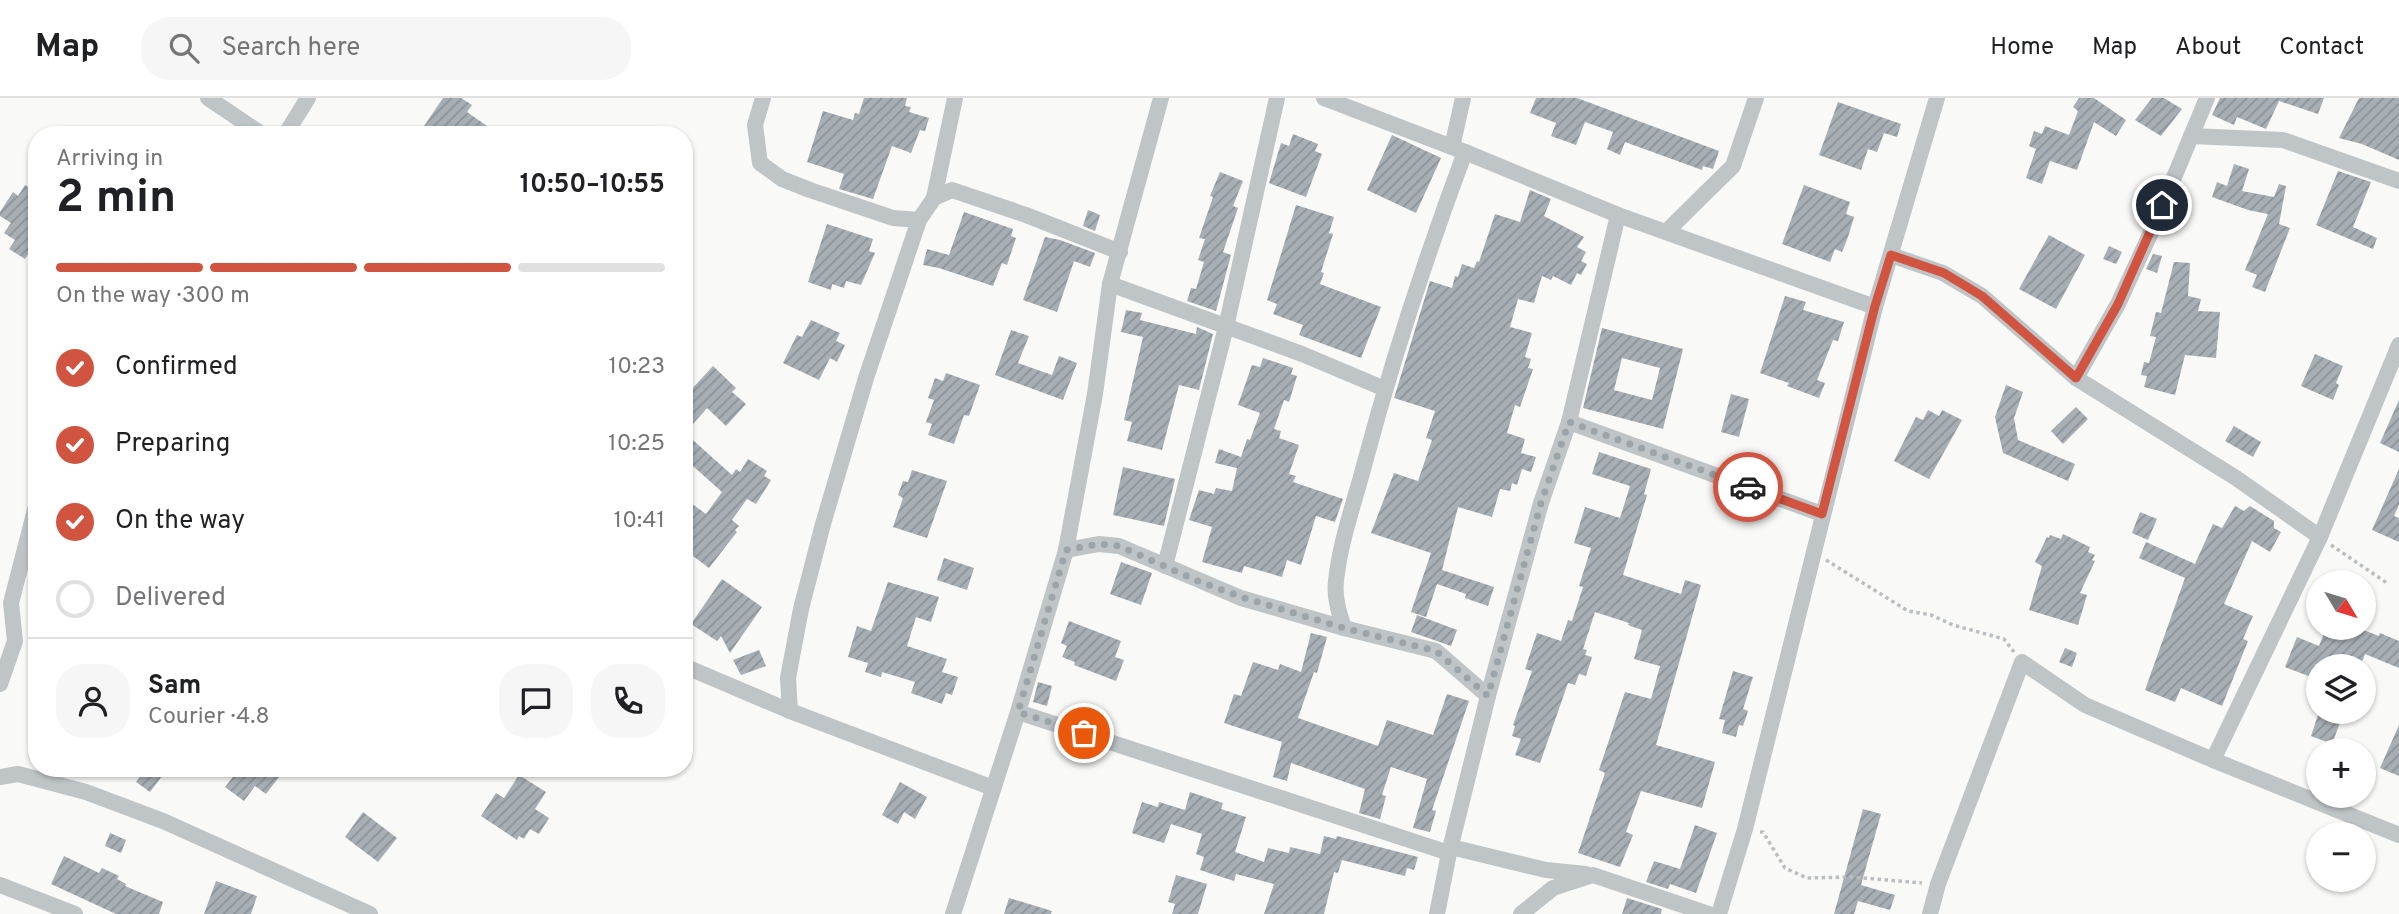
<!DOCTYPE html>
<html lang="en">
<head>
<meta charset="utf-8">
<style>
  :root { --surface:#fff; --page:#f6f6f6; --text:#202124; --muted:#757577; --line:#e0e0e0; --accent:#d15440 }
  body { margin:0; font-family:Overpass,sans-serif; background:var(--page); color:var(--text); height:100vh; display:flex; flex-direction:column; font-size:26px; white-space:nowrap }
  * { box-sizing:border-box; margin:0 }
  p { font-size:23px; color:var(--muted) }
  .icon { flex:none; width:38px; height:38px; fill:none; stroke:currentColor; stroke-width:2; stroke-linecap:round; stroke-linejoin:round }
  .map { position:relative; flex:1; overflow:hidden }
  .drawer { position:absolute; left:28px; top:28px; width:665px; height:651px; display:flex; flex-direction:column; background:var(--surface); border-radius:28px; box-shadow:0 2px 5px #0004 }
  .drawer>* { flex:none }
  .needle { width:46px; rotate:128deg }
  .controls { position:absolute; left:2306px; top:472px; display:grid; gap:14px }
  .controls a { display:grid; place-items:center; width:70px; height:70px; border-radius:50%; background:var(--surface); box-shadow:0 2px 5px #0004; font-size:35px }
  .pin { position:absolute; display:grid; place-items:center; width:60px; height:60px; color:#fff; margin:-30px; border:4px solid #fff; border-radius:50%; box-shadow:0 2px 7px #0007 }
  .courier { position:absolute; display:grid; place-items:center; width:70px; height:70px; margin:-35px; border:5px solid #d15440; border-radius:50%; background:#fff; color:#222; box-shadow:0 2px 9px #0007 }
  .summary em { font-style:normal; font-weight:700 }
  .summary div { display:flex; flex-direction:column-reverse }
  .summary { display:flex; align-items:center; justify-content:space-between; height:119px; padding:0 28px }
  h1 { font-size:46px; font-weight:700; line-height:52px }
  .bar { display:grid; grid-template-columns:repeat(4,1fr); gap:10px 7px; align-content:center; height:84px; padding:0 28px }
  .bar i { height:9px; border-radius:5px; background:var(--line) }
  .bar .selected { background:var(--accent) }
  .bar p { grid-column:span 4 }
  .line { display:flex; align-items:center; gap:18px; padding:0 28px; border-top:2px solid var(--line) }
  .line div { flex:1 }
  .round { display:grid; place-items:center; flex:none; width:74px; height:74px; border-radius:28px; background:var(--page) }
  ol { padding:0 28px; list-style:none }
  li { display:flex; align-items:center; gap:21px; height:77px }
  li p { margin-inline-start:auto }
  li .icon { padding:7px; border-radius:50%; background:var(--accent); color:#fff; stroke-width:4 }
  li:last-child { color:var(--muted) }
  li i { width:38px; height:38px; border:4px solid var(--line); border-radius:50% }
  header { display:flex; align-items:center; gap:42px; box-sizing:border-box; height:98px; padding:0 35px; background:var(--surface); border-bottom:2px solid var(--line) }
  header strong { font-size:33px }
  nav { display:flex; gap:38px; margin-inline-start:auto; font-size:24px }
  .search { width:490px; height:63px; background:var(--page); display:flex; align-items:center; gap:18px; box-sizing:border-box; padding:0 24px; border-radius:28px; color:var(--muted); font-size:26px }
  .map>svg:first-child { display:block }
</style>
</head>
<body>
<header>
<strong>Map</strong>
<div class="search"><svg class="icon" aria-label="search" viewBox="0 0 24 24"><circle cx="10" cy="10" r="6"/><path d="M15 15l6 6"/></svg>Search here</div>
<nav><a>Home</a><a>Map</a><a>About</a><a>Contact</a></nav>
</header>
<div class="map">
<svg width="2399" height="816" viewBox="0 0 2399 816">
  <defs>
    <pattern id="building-hatch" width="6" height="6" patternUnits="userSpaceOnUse" patternTransform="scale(1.75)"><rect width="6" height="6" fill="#a7afb4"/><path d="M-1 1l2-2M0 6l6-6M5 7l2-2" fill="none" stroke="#8c9398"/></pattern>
  </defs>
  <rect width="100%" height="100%" fill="#f9f9f8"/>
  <g fill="url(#building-hatch)" fill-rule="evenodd">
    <polygon points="443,0 461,0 472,7 467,14 500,37 418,37"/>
    <polygon points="864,0 907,0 905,8 911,9 909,14 929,20 925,33 920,32 911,55 892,48 873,101 839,91 844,76 807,64 823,13 853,22 855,15 859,16"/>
    <polygon points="1536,0 1577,0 1719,53 1713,71 1703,68 1702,72 1625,44 1620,57 1607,51 1613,34 1585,24 1576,47 1551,38 1556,25 1530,15"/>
    <polygon points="2079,0 2094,0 2126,22 2116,38 2094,24 2077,72 2050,63 2042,86 2026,80 2036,51 2029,48 2034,33 2042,36 2045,28 2069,37 2078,13 2073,9"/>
    <polygon points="2152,0 2164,0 2182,11 2161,38 2135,22"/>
    <polygon points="2220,0 2324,0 2318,16 2279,3 2266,31 2237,19 2234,27 2212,17"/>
    <polygon points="2359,0 2399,0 2399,62 2362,46 2339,40"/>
    <polygon points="1838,4 1901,26 1897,39 1884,35 1877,54 1868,51 1861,72 1819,57"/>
    <polygon points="1293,36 1318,46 1315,53 1322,56 1306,99 1269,85 1281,45 1289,48"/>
    <polygon points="1392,37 1441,60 1416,115 1367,92"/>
    <polygon points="2234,66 2249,71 2242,93 2274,99 2279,86 2286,88 2279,126 2290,130 2265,194 2252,189 2257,177 2245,172 2268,116 2248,112 2212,99 2217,84 2227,88"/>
    <polygon points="2338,73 2371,84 2353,129 2377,140 2373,151 2316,127"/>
    <polygon points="1220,74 1243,83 1233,108 1238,110 1223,154 1231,157 1216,213 1187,203 1191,190 1196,191 1204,164 1198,162 1205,141 1199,140 1213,99 1210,98"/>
    <polygon points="25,87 37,95 37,143 25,161 9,151 15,142 4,135 11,125 0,118 0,114 13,94 18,98"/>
    <polygon points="1804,87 1850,104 1846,116 1854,119 1848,139 1842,154 1835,151 1830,164 1782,146"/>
    <polygon points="1530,92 1551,101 1544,118 1584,139 1577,149 1586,154 1581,163 1587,166 1581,177 1577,175 1571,187 1553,178 1551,182 1542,178 1534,205 1518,201 1510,229 1532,235 1525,259 1531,261 1528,270 1533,271 1520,309 1515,307 1507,335 1525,341 1521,355 1536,359 1531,374 1522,371 1517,387 1512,385 1510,393 1500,391 1492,419 1458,409 1442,472 1494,489 1488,508 1465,500 1466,496 1437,486 1426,519 1411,514 1431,455 1371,435 1394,375 1418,383 1432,342 1426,340 1435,313 1394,300 1430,183 1452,190 1455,178 1458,179 1462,166 1474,170 1477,163 1479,164 1495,116 1520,124"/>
    <polygon points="1296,107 1334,119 1329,135 1333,136 1321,174 1324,175 1320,186 1381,209 1361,260 1299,237 1303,227 1273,216 1277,206 1267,202"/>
    <polygon points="1088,112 1100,117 1095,133 1083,128"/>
    <polygon points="964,114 1013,131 1011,138 1016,140 1007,167 1002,165 993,188 939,170 923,167 927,151 949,157"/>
    <polygon points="827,126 873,141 869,153 875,155 861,187 846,183 844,190 832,186 831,192 808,184"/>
    <polygon points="2049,137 2085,157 2056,211 2019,191"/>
    <polygon points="1045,139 1060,142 1095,155 1090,169 1074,163 1057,214 1023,202"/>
    <polygon points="2109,148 2122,154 2116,166 2103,161"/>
    <polygon points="2153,156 2162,158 2157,175 2146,171"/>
    <polygon points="2174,164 2190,165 2188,198 2201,201 2198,213 2220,214 2216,260 2185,257 2175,297 2144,289 2147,278 2141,277 2144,264 2149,265 2156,239 2150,238 2156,214 2161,215"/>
    <polygon points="1785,198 1806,204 1803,212 1844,224 1838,243 1833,242 1817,282 1825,285 1819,300 1787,288 1789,285 1760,275"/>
    <polygon points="1126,212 1142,215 1140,222 1196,236 1197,229 1213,236 1199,292 1179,287 1162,352 1127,343 1132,324 1124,322 1143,239 1121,234"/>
    <polygon points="811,222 840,235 836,243 845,247 837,264 830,260 819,282 783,265 797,237 802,239"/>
    <path d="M1602 230 1683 251 1663 331 1583 310ZM1622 260 1660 270 1652 302 1614 292Z"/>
    <polygon points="1011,232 1029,238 1018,265 1052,277 1059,258 1077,265 1063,302 995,277"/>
    <polygon points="2315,256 2343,268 2336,285 2339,287 2333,302 2301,288"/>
    <polygon points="1263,260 1293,270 1291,276 1297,278 1289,304 1284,302 1274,331 1281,333 1279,340 1299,347 1289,376 1296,378 1293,384 1343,401 1335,424 1316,418 1301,467 1287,462 1282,479 1244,468 1242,475 1202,464 1212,429 1189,422 1199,392 1214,396 1216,390 1232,393 1237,370 1215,365 1219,351 1241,359 1247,341 1250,342 1260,315 1238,307 1252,267 1260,269"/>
    <polygon points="713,268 736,290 732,294 746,306 726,328 707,310 685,335 732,377 736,371 740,374 748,361 767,373 764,378 771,382 756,406 747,401 732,422 739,428 735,432 737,434 709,470 693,458 684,470 684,400 706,416 722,394 684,360 684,303 691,295 690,293"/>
    <polygon points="946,275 980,287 969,318 964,317 954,346 928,337 932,326 926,324 934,302 928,300 935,280 943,283"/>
    <polygon points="2006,287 2023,294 2014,320 2018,342 2075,366 2068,383 2003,355 1995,319"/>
    <polygon points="1731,296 1749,301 1739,339 1721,334"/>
    <polygon points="2399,302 2399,354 2380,345"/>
    <polygon points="2076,309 2088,321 2063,346 2051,333"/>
    <polygon points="1928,312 1939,318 1942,312 1962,322 1929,381 1894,363 1916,319 1923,322"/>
    <polygon points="2234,328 2261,344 2253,359 2225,343"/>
    <polygon points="1599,354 1651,371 1644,396 1647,397 1623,477 1681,496 1685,482 1701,487 1656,647 1715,664 1702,710 1641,693 1626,734 1633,737 1620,769 1578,755 1605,675 1599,672 1625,594 1651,601 1660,568 1634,561 1642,532 1628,527 1629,525 1595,514 1583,551 1587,552 1585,557 1592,559 1586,578 1579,576 1575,587 1568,585 1540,665 1515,657 1521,641 1512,638 1515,628 1513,627 1532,573 1525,571 1537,535 1561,543 1568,522 1572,523 1583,489 1579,488 1591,450 1574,445 1585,409 1620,420 1630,388 1592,376"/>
    <polygon points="1123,369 1175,381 1164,428 1113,417"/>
    <polygon points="2399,371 2399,407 2394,418 2399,420 2399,444 2372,432"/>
    <polygon points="912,372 947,383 927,440 893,429 903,400 898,397 903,383 908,384"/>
    <polygon points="2235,408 2244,413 2250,408 2274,423 2274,430 2281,434 2270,454 2252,443 2224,506 2253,518 2243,541 2248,543 2222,608 2181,590 2175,604 2145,592 2185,480 2139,460 2146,444 2195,466 2213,426 2222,430"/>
    <polygon points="2140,414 2157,421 2148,442 2132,435"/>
    <polygon points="2063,436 2090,449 2088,454 2095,457 2092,462 2095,463 2080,495 2087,497 2078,527 2029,512 2042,468 2035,464 2047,439 2049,440 2050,437 2061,441"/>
    <polygon points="944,460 974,470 967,492 937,482"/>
    <polygon points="1121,464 1152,475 1141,507 1110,496"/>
    <polygon points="722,481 762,509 730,555 721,538 717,543 691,526"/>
    <polygon points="888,484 939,499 931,524 916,519 907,548 947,561 942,574 958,579 952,597 946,595 942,606 911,595 915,584 882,574 881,579 865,574 868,565 848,559 857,528 871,533"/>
    <polygon points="1417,517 1457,532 1451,548 1411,534"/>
    <polygon points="1069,523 1121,543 1115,559 1124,562 1116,583 1074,567 1075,564 1062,559 1067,548 1061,545"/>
    <polygon points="2326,530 2358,530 2379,538 2380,535 2399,543 2399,570 2365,556 2360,569 2315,569 2311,579 2285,569 2297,539 2319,548"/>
    <polygon points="1311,535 1327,539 1317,575 1314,574 1298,620 1378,648 1387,622 1433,637 1447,596 1469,603 1432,712 1436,713 1430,734 1413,730 1427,681 1391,669 1382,697 1386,698 1380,721 1359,715 1365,691 1291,665 1287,683 1273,679 1282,644 1224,625 1234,596 1241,598 1253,564 1278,572 1280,566 1301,574"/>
    <polygon points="2065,550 2077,555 2072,569 2059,564"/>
    <polygon points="759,552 766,568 741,577 733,562"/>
    <polygon points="1733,573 1753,579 1743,611 1748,613 1743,628 1739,627 1736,639 1722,635 1725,622 1719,621"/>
    <polygon points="1038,584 1052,588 1047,608 1033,604"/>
    <polygon points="2319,614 2344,614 2332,646 2311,638"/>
    <polygon points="2399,627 2399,678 2380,670"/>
    <polygon points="147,670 168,670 150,694 136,684"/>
    <polygon points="240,670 286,670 266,696 255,688 244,703 225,689"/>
    <polygon points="519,677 546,694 535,711 549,720 539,736 530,731 524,741 519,738 517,742 481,718 496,695 504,700"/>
    <polygon points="900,684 927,699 915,721 904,714 898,726 882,717"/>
    <polygon points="1190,694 1223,705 1221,711 1246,719 1235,754 1264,764 1268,750 1289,755 1290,749 1320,756 1324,738 1336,741 1337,738 1418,759 1414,772 1407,770 1405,778 1342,762 1338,775 1334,774 1324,816 1264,816 1274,786 1236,776 1234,783 1200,772 1204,759 1196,756 1202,736 1171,726 1164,745 1132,735 1142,704 1158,709 1159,704 1185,712"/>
    <polygon points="1863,711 1881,716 1861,787 1895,797 1890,812 1858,803 1854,816 1834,816"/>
    <polygon points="363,714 397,740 378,764 345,739"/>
    <polygon points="1695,727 1717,735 1696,795 1670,786 1668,791 1646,784 1654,763 1680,771"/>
    <polygon points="110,735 126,742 121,755 105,748"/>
    <polygon points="64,758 99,775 102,770 119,778 117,781 126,786 125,788 163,804 159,816 116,816 51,786"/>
    <polygon points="1176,777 1207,786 1198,816 1172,816 1175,806 1168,804"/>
    <polygon points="216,783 257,798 251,816 204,816"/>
    <polygon points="1009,800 1052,813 1051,816 1004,816"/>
    <polygon points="1627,800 1662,811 1661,816 1622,816"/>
  </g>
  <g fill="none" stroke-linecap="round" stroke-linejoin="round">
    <g stroke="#babec0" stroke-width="3.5" stroke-dasharray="3.5 3.5" stroke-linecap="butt">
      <polyline points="2331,447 2387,485"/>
      <polyline points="1826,462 1908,513 1931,517 1953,527 2004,541 2014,554"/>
      <polyline points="1760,734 1763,734 1785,770 1807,780 1852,779 1922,785"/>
    </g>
    <g stroke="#bfc4c7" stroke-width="16">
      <polyline points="208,0 263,37"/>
      <polyline points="763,0 755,27 760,65 782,81 810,92 893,120 919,122"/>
      <polyline points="1324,0 1465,54 1618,117 1875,209"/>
      <polyline points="285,37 308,0"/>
      <polyline points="2191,38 2283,42 2399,83"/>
      <polyline points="1452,49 1463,0"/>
      <polyline points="934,100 955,0"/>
      <polyline points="1666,134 1733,68 1756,0"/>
      <polyline points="1891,157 1943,175 1982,198 2076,280 2236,380 2320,439"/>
      <polyline points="1110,186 1302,256 1385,291"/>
      <polyline points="2076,280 2118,206 2153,130 2207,0"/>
      <polyline points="1569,324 1822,416"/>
      <polyline points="1066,452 1099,446 1119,448 1241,500 1344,530 1436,553 1488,598"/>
      <polyline points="1165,468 1226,229 1277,0"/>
      <path d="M1344 530C1339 515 1334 499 1336 483 1340 443 1355 403 1365 364 1393 259 1427 156 1465 54"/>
      <polyline points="684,568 790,613 993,690"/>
      <polyline points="0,586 15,543 11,505 37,404"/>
      <polyline points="790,613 788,580 801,511 823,426 866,280 919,122 934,100 952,92 1026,117 1120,154"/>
      <polyline points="1018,614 1449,755"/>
      <polyline points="2213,662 2320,439 2399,247"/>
      <polyline points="0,679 18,676 86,694 163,723 370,816"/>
      <polyline points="1451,749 1546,772 1586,776"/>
      <polyline points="0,787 75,816"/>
      <polyline points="953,816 1018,614 1066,452 1095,296 1110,186 1161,0"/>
      <polyline points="1437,816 1449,755 1488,598 1541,405 1569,324 1618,117"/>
      <polyline points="1521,816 1553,790 1593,777 1709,816"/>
      <polyline points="1719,816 1745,731 1875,209 1937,0"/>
      <polyline points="1930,816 1938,786 2022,564 2085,607 2213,662 2399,737"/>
    </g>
  </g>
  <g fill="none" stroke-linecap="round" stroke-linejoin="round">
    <polyline stroke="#9aa4a9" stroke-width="7" stroke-dasharray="0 12.6" points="1084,635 1018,614 1066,452 1099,446 1119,448 1198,483 1241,499 1344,530 1436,553 1488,598 1541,405 1569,324 1748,389"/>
    <polyline stroke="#d15440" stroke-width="9" points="1748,389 1822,416 1875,208 1891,157 1944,175 1982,198 2076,280 2118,206 2162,107"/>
  </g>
</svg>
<div class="controls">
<a><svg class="needle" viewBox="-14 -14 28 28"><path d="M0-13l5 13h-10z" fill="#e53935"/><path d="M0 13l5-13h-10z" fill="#757577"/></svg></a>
<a><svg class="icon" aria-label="layers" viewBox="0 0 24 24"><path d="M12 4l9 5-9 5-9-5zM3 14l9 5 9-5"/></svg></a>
<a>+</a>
<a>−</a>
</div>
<div class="pin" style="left:1084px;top:635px;background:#ea580c"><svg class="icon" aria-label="bag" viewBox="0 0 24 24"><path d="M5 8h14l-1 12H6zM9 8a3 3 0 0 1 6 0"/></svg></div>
<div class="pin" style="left:2162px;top:107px;background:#1f2937"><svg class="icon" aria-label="home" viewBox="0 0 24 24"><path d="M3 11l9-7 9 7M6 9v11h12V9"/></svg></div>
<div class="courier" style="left:1748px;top:389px"><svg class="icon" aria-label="car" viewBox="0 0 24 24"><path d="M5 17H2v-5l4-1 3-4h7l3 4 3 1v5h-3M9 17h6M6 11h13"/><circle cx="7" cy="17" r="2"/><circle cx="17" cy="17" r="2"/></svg></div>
<section class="drawer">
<div class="summary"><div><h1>2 min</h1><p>Arriving in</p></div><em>10:50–10:55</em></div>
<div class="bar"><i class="selected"></i><i class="selected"></i><i class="selected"></i><i></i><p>On the way · 300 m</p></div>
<ol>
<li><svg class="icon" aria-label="check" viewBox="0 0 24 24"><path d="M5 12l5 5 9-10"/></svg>Confirmed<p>10:23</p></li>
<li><svg class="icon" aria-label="check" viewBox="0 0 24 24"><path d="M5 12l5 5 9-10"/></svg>Preparing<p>10:25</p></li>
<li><svg class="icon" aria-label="check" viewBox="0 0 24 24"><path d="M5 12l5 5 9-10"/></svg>On the way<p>10:41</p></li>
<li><i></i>Delivered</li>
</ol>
<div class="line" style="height:126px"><a class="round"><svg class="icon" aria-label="person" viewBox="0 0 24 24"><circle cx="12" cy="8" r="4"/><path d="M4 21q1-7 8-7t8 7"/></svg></a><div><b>Sam</b><p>Courier · 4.8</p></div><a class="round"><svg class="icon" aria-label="chat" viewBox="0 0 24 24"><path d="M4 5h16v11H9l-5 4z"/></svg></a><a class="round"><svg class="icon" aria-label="phone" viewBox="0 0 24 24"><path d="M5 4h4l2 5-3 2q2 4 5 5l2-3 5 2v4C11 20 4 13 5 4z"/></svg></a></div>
</section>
</div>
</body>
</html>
